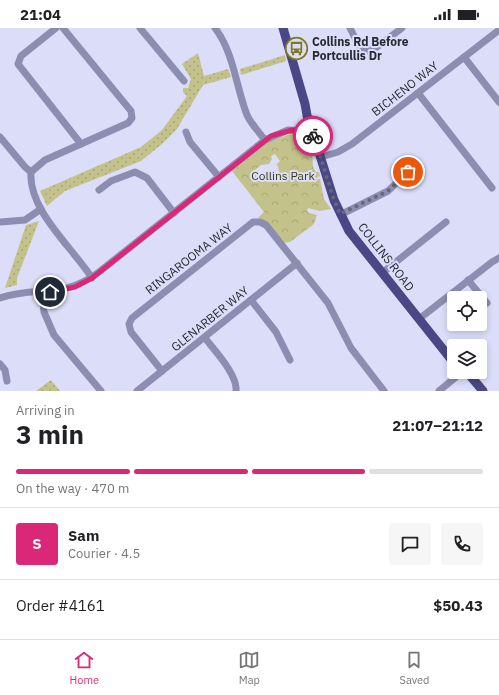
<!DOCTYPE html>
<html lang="en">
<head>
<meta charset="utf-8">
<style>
  :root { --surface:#fff; --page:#f6f6f6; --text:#202124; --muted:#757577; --line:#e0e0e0; --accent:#db2777 }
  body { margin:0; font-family:"IBM Plex Sans",sans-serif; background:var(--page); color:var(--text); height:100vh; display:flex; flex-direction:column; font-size:15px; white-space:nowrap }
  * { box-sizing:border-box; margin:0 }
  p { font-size:13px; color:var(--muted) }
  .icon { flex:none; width:22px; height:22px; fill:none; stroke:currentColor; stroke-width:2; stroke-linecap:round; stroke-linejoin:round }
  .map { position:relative; height:363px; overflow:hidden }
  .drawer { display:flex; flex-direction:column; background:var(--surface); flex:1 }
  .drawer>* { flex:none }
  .fabs { position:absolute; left:447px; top:263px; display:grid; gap:8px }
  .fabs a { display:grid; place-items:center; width:40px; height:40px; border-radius:4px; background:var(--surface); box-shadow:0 2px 6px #0003; font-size:20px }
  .pin { position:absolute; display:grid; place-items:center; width:34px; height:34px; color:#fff; margin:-17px; border:2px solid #fff; border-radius:50%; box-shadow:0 1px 4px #0007 }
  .courier { position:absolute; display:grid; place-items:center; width:40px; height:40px; margin:-20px; border:3px solid #db2777; border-radius:50%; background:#fff; color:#222; box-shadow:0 1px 5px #0007 }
  .headline em { font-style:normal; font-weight:700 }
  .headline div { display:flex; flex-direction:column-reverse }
  .headline { display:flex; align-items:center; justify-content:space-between; height:68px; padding:0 16px }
  h1 { font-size:26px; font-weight:700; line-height:30px }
  .bar { display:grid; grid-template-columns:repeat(4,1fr); gap:6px 4px; align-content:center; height:48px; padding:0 16px }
  .bar i { height:5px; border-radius:3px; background:var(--line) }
  .bar .active { background:var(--accent) }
  .bar p { grid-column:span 4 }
  .line { display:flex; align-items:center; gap:10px; padding:0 16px; border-top:1px solid var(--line) }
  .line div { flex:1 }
  .round { display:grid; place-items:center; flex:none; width:42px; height:42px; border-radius:4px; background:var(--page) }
  .status { display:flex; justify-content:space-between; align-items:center; height:28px; padding:0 20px; background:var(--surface); direction:ltr }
  .status svg { height:11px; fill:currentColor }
  .tabs { display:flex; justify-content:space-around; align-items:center; height:56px; border-top:1px solid var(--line); background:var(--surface); font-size:11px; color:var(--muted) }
  .tabs a { display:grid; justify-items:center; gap:2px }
  .tabs .active { color:var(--accent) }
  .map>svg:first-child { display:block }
</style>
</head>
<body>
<div class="status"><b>21:04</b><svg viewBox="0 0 49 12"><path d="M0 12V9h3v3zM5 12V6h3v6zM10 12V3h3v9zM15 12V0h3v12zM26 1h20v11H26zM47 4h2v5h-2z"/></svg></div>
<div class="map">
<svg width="499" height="363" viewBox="0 0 499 363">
  <defs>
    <pattern id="grass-dots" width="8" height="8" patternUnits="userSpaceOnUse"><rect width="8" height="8" fill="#c4c28b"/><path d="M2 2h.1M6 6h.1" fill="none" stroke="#a8a778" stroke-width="1.8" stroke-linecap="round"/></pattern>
    <pattern id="forest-crowns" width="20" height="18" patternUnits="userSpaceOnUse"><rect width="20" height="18" fill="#c4c28b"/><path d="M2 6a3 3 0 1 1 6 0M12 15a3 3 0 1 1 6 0" fill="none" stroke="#a8a778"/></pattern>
  </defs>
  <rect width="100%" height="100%" fill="#dcddf9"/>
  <g fill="url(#grass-dots)">
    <polygon points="198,25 204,48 228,41 231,49 203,57 177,101 162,116 141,133 65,163 47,178 40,163 141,119 162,102 187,68 183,64 183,60 188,60 191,51 182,36"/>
    <polygon points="285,27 286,33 241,47 240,41"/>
    <polygon points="39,193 17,250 17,257 5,260 26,197"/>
    <polygon points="51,352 60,363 36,363"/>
  </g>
  <path fill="url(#forest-crowns)" fill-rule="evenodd" d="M293 105H304L311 110 313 139 316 144H319L320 148 313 152 320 151 324 171 331 181 320 183 308 180 307 183 309 185 317 187 314 196 290 214 282 215 268 195 258 190 264 184 232 143 266 115ZM275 126 280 133 276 137 278 138 280 150 270 153H261L258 143 255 142 261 137 269 136 272 131 271 128Z"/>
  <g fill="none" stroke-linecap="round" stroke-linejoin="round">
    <g stroke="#8c8db1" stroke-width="7">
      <polyline points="56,0 21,28 18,36 81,116"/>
      <polyline points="140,0 184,53"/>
      <path d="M215 0C234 25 236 59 247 87 251 96 259 104 265 112"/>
      <polyline points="350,0 360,20 368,23 377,19 402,0"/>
      <polyline points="464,29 499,74"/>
      <polyline points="418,65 492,160"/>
      <polyline points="186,104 190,114 219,149"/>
      <path d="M0 109 25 139 31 144C28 182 72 219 92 250"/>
      <polyline points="321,129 338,124 352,116 499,2"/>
      <polyline points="31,144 45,132 128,95 132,90 131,83 63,0"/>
      <polyline points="99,162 111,153 135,144 147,150 174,185"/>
      <polyline points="340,187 388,163 408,144"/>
      <polyline points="0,194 25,192 41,181"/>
      <polyline points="382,245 446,194"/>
      <polyline points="468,252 487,275"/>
      <polyline points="42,264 44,284 54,307 101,363"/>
      <path d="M0 270C38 257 62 272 99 244L265 112 288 102 308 103"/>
      <polyline points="251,272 276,304 290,332"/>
      <polyline points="419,291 492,234 499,230"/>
      <path d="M205 310C214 322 238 347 236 363"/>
      <polyline points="0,336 5,342 7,353"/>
      <polyline points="162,343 131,304 129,296 132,290 253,194 260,194 266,197 328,275 351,320 384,363"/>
      <polyline points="137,363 297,235"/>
      <polyline points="439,363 462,344"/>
    </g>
    <g stroke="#4a4786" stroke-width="9">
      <polyline points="283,0 305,76 308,93"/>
      <circle cx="312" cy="98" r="6"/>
      <polyline points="310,104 316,115 334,172 349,203 454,335"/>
      <polyline points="467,344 483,363"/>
    </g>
  </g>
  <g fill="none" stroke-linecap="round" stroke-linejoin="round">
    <polyline stroke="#666778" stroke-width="4" stroke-dasharray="0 7.2" points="313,108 316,115 334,172 340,186 388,163 408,144"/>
    <polyline stroke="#db2777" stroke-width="5" points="50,264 75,259 92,250 271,108 292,102 308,103 313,108"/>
  </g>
  <defs>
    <symbol id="bus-ring" viewBox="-11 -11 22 22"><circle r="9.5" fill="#dcddf9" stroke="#7f7a20" stroke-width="1.5"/><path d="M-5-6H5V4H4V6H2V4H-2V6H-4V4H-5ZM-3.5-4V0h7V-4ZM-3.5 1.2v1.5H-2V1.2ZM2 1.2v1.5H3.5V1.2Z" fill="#7f7a20"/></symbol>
  </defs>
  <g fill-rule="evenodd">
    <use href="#bus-ring" x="284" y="8" width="25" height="25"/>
  </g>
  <g text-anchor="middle" stroke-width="4" stroke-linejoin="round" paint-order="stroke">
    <g font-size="12" font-weight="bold" fill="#272832" stroke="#dcddf9" text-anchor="start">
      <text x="312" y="18">Collins Rd Before<tspan x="312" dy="14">Portcullis Dr</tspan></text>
    </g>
    <g font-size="12" fill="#272832" stroke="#dcddf9">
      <text transform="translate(405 61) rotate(-38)" y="4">BICHENO WAY</text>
      <text transform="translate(386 229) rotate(52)" y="4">COLLINS ROAD</text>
      <text transform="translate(189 231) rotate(-38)" y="4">RINGAROOMA WAY</text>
      <text transform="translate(210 291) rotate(-39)" y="4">GLENARBER WAY</text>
    </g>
    <g font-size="12" fill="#3c3a10" stroke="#dcddf9">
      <text x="283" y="152">Collins Park</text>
    </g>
  </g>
</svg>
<div class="fabs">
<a><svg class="icon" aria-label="locate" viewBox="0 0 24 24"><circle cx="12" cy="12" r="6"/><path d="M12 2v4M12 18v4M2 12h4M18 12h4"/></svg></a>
<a><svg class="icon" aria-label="layers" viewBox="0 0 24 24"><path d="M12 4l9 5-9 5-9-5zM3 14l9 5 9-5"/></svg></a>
</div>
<div class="pin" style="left:408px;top:144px;background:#ea580c"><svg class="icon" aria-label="bag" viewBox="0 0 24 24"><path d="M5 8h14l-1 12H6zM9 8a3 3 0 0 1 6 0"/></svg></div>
<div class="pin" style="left:50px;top:264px;background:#1f2937"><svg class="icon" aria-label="home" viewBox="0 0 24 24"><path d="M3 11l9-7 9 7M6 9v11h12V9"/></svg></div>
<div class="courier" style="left:313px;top:108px"><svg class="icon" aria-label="bike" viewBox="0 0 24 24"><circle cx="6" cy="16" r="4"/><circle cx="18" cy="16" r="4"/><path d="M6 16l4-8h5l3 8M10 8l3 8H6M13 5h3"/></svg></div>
</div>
<section class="drawer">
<div class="headline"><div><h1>3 min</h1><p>Arriving in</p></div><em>21:07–21:12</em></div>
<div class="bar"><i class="active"></i><i class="active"></i><i class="active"></i><i></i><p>On the way · 470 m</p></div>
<div class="line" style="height:72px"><b class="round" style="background:var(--accent);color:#fff">S</b><div><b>Sam</b><p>Courier · 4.5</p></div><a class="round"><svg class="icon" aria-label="chat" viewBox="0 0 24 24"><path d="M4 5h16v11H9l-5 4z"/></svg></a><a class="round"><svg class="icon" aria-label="phone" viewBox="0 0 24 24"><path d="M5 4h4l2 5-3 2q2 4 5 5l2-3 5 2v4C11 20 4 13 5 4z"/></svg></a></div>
<div class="line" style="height:52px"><div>Order #4161</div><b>$50.43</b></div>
</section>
<nav class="tabs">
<a class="active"><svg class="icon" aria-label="home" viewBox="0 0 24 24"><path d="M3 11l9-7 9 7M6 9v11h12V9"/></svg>Home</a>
<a><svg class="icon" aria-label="map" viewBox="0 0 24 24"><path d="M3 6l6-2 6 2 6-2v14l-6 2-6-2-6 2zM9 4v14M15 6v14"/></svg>Map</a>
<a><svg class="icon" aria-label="saved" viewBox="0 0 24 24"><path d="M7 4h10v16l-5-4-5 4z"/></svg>Saved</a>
</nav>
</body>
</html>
